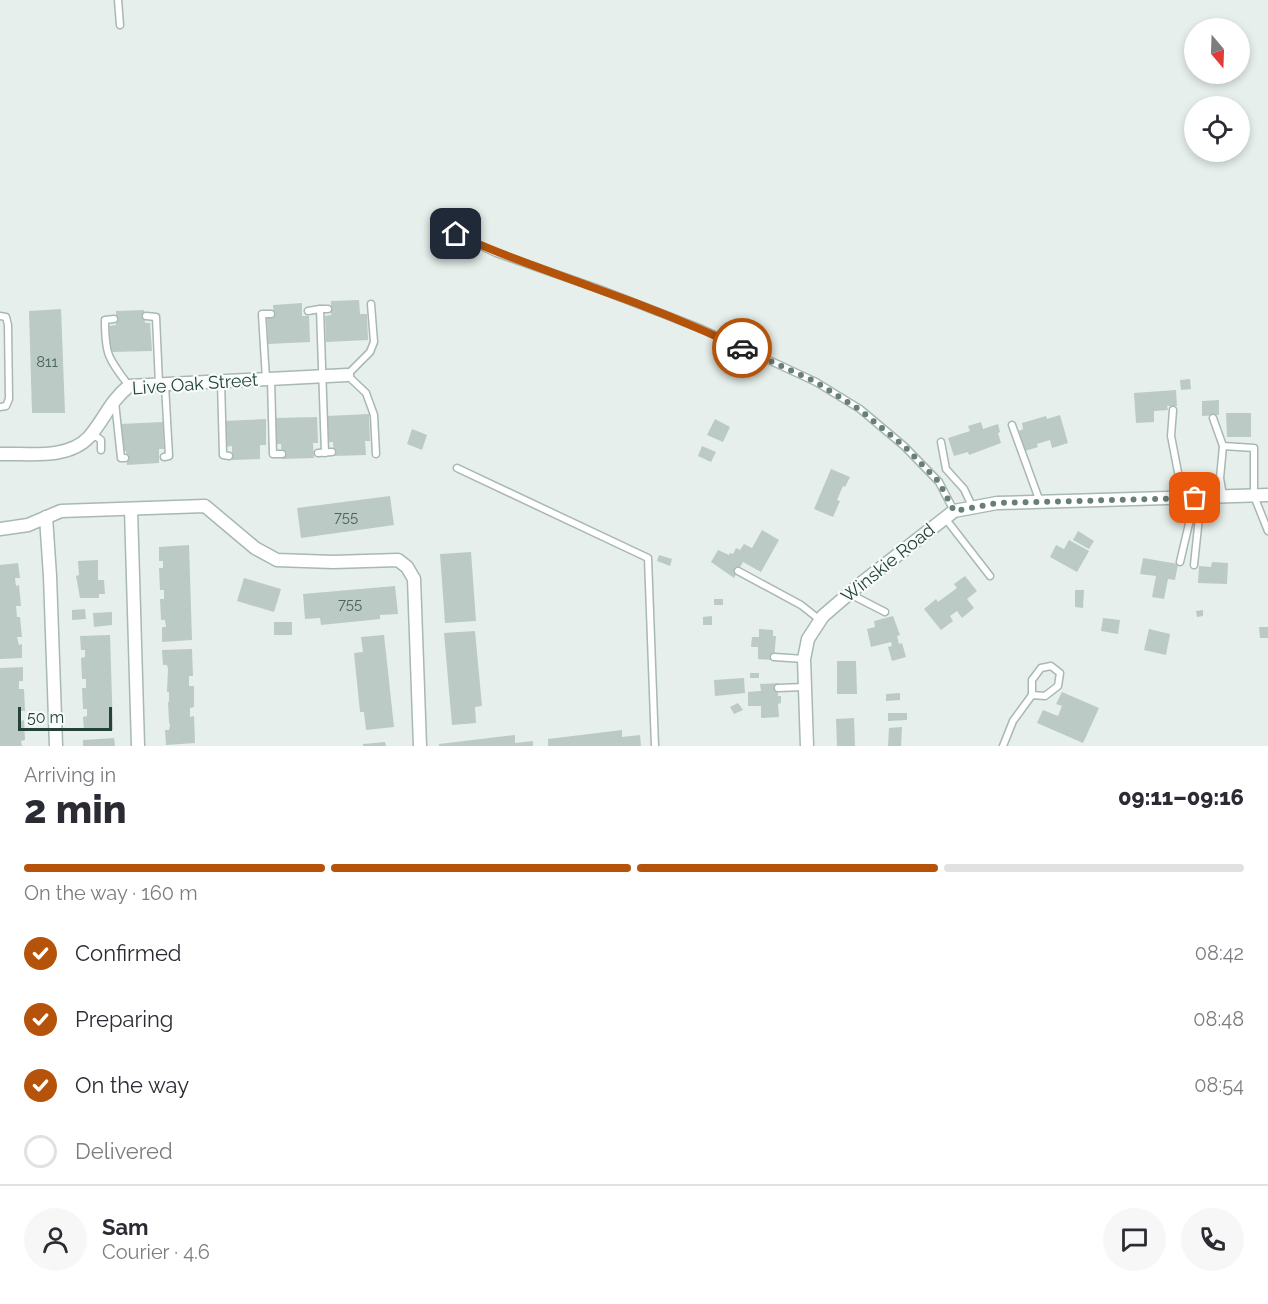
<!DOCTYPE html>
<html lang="en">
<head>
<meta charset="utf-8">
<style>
  :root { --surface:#fff; --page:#f7f7f7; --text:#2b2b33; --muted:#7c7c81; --line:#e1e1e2; --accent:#b45309 }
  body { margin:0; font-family:Raleway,sans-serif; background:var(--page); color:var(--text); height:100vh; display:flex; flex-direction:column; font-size:22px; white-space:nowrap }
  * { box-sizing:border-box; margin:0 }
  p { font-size:20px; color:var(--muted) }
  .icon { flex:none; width:33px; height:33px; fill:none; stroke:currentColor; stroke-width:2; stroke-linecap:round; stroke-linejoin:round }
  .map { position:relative; height:746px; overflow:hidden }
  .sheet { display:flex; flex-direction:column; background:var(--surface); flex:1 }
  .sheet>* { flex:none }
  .needle { width:39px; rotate:161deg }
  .tools { position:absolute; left:1184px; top:18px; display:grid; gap:12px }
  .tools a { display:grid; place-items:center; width:66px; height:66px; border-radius:50%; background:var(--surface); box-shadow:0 3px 9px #0003; font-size:30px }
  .scale { position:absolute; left:18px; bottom:15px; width:94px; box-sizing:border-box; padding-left:6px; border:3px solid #24423a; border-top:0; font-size:16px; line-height:21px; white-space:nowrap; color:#24423a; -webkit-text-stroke:4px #f7fbf9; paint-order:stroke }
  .pin { position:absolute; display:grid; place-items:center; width:51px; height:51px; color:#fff; margin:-26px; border-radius:12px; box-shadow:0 3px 9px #0006 }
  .courier { position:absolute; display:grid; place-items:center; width:60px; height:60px; margin:-30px; border:4px solid #b45309; border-radius:50%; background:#fff; color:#222; box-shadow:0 2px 8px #0007 }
  .summary em { font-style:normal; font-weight:800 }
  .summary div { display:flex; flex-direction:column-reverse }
  .summary { display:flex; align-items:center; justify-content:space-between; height:102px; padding:0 24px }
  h1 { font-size:39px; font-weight:800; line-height:45px }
  .bar { display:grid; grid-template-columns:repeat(4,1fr); gap:9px 6px; align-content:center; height:72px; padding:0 24px }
  .bar i { height:8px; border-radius:4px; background:var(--line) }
  .bar .selected { background:var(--accent) }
  .bar p { grid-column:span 4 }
  .line { display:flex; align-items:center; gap:15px; padding:0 24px; border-top:2px solid var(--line) }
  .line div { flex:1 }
  .round { display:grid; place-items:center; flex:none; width:63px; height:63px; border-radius:32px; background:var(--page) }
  ol { padding:0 24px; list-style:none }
  li { display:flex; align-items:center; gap:18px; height:66px }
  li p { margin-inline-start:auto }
  li .icon { padding:6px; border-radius:50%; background:var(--accent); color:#fff; stroke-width:4 }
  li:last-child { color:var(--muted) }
  li i { width:33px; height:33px; border:3px solid var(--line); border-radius:50% }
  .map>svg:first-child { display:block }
</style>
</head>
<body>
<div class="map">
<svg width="1268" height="746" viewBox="0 0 1268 746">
  <rect width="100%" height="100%" fill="#e6efeb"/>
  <g fill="#bbcac4">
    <polygon points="359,300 360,314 367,314 368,340 326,342 325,316 331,315 331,301"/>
    <polygon points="302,303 302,316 309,316 310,342 268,344 267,318 274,318 273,305"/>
    <polygon points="61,309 65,413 32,413 29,311"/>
    <polygon points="144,310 145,323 150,323 152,351 110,352 109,326 116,325 116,311"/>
    <polygon points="1190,379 1191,389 1181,390 1180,380"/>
    <polygon points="1176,390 1177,406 1167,406 1168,410 1154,411 1154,422 1136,423 1134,393"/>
    <polygon points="1219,400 1219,415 1202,416 1202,401"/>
    <polygon points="1226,413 1251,413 1251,437 1227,437"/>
    <polygon points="369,414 370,441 365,441 366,455 334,456 333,442 328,442 327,416"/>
    <polygon points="1060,415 1068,443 1052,448 1050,440 1037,444 1038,447 1025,451 1019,431 1023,429 1022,423 1046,416 1047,419"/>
    <polygon points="317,417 318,443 313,443 314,458 282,459 281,444 276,444 275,418"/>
    <polygon points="266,419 266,445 260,445 260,459 232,460 232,446 225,447 224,421"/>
    <polygon points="715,419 730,427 723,442 707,435"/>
    <polygon points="163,422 164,449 159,449 159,463 127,465 126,451 121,451 120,424"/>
    <polygon points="981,422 983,429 998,424 1000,432 998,433 1001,443 969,455 968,452 954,456 948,438 970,431 968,426"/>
    <polygon points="412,429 427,435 422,450 407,444"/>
    <polygon points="702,446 716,452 711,462 698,456"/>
    <polygon points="831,469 850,477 845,487 843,486 837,500 840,501 833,517 814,509"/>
    <polygon points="390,496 394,525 301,538 297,508"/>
    <polygon points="762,530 779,540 761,572 743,562 734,578 711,562 718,550 729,555 730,553 733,554 736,548 740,550 744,544 752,548"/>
    <polygon points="1078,531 1094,541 1089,549 1073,540"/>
    <polygon points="1069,540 1089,551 1077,572 1050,557 1056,545 1064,549"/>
    <polygon points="189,545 192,640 162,642 162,627 166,627 165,620 161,620 160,599 164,599 164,590 160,590 159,568 163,568 163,561 159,561 159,547"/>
    <polygon points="471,552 476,621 445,623 440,554"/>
    <polygon points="659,555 672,559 670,566 657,561"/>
    <polygon points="1143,558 1178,564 1175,580 1168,579 1164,599 1152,597 1156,576 1140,574"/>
    <polygon points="98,560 98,580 104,580 105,594 99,594 99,598 80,598 76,576 79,575 78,561"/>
    <polygon points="1212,562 1228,563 1227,584 1198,583 1199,566 1211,567"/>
    <polygon points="18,563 20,578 15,578 16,586 19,585 21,606 16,606 17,617 20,617 22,637 17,637 19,645 22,644 22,658 0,659 0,565"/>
    <polygon points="965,576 977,591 967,599 974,608 962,618 957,611 950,616 953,621 941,630 924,609 936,599 938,602 957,588 954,584"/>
    <polygon points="244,578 281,589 274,612 237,601"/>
    <polygon points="395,586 398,614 380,615 380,619 321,625 320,618 305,619 303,594"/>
    <polygon points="1075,590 1084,590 1083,608 1075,607"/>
    <rect x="714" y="599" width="9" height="6"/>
    <polygon points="85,609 86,619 72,620 72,610"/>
    <polygon points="1203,610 1203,616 1197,617 1196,611"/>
    <polygon points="112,612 112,625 94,627 93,613"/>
    <polygon points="712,616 712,625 703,625 703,617"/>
    <polygon points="893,616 900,635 897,636 899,644 902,643 906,657 892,661 888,647 892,646 891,642 871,647 867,629 875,627 874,621"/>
    <polygon points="1103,618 1120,620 1118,634 1101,631"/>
    <rect x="274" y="622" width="18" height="13"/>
    <polygon points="1259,627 1268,627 1268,638 1260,638"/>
    <polygon points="759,629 773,630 773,636 776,636 774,660 758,659 758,647 751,647 752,637 759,637"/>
    <polygon points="1149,629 1170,634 1166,655 1144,650"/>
    <polygon points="475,631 482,706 475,707 476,723 452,725 444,633"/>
    <polygon points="110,635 113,730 84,731 83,717 87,716 87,709 83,709 82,688 86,688 86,679 82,679 81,658 85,657 85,650 81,650 80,636"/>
    <polygon points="384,635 394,727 366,730 364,712 360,712 354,653 363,652 361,637"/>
    <polygon points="192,649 193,676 189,676 189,686 194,686 194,707 190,708 190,717 194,716 195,743 166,745 165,730 169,730 170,725 169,722 168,702 169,702 169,692 167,692 168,669 167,665 163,665 162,650"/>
    <polygon points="837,661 856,661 857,694 837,694"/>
    <polygon points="23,667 23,681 19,681 19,689 24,689 25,711 20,711 21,721 24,720 25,740 21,741 22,746 0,746 0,668"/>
    <rect x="750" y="673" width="9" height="5"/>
    <polygon points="744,678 745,693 715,696 714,680"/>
    <polygon points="778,683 778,696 781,696 781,703 778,704 779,717 761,718 761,706 748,706 748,692 761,691 760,684"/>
    <polygon points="1062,692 1099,708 1083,743 1037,723 1043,710 1058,716 1062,706 1056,704"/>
    <polygon points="900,693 900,700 886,701 886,694"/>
    <polygon points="738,703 743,710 734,714 730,707"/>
    <polygon points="888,713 907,713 907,720 888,721"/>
    <polygon points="854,718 855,746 837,746 836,719"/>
    <polygon points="902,727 901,746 888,746 889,728"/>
    <polygon points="622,730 622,737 640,735 641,746 548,746 548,739"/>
    <polygon points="515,735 515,743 533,741 533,746 439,746 439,744"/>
    <polygon points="114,738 115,746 83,746 83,740"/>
    <polygon points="385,742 386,746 363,746 363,744"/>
  </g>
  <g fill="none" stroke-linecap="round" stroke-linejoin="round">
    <defs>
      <g id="lane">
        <polyline points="118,0 120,25"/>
        <polyline points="456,234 496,253 599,289 702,329 816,382 860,409 904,446 939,482 954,511"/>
        <polyline points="371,304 374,342 370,352 347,375 366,393 374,415 376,454"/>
        <polyline points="308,311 320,309"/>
        <polyline points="0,316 6,317 8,325 9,399 6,406 0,407"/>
        <polyline points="146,316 156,317 159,384"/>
        <path d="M114 319 105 320C105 355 108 358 129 386"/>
        <polyline points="266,379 262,314 271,314"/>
        <polyline points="271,379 273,454 282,454"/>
        <polyline points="221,381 223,455 229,456"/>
        <polyline points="115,402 121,458 125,458"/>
        <polyline points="1173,410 1171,436 1183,498"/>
        <polyline points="1213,418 1223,446 1220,478 1223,496"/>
        <polyline points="1012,425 1040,502"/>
        <polyline points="89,437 97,437 101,440 101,450"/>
        <polyline points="941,442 946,469 964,489 972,506"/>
        <polyline points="1223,446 1254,448 1254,496 1268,531"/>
        <polyline points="318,453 332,452"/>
        <polyline points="325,453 320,309 328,309"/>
        <polyline points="164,457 169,456 165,385"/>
        <polyline points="457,468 648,558 655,746"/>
        <polyline points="945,518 990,576"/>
        <polyline points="1180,562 1195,498"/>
        <polyline points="1194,565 1201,498"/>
        <polyline points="738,571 801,605 820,620"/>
        <polyline points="850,594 885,612"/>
        <polyline points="774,657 804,659"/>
        <polyline points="778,688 805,687"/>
        <polyline points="1003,746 1013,721 1032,695 1032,680 1041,668 1051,666 1060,673 1058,686 1045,696 1032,695"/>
      </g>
      <g id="street">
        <path d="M0 454C28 453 68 460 89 437 104 420 110 401 129 386L347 375"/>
        <polyline points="131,509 138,746"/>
        <polyline points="46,517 50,576 56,746"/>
        <polyline points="0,529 28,525 61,511 205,506 255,548 277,560 333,562 398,560 407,567 414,579 420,746"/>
        <polyline points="807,746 804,659 808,639 823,616 859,585 954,511 997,503 1268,495"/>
      </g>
    </defs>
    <use href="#lane" stroke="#a8b8b2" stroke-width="9"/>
    <use href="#street" stroke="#a8b8b2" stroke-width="15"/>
    <use href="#lane" stroke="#fff" stroke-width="6"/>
    <use href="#street" stroke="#fff" stroke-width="12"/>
  </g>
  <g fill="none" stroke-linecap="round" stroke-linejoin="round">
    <polyline stroke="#687f78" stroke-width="6" stroke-dasharray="0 10.8" points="742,348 816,382 860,410 904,446 939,482 954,511 997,503 1195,498"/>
    <path stroke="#b45309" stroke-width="8" d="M456 234C502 256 550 271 597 289 646 306 695 326 742 348"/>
  </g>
  <g text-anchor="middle" stroke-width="4.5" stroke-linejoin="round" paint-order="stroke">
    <g font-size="15" fill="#4a645c">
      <text x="47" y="367">811</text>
      <text x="346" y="522">755</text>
      <text x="350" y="609">755</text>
    </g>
    <g font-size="18" fill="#24423a" stroke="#f7fbf9">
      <text transform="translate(195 384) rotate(-4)" y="6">Live Oak Street</text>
      <text transform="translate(888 563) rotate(-39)" y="6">Winskie Road</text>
    </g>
  </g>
</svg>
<div class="tools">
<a><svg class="needle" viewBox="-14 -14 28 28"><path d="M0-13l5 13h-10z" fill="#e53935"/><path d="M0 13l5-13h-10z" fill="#7c7c81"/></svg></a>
<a><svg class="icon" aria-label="locate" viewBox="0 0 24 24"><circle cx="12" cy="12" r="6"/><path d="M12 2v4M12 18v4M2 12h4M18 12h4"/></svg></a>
</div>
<div class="scale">50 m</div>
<div class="pin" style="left:1195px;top:498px;background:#ea580c"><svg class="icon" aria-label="bag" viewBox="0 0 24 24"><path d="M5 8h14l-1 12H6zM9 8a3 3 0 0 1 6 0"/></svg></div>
<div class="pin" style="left:456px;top:234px;background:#1f2937"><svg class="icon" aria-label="home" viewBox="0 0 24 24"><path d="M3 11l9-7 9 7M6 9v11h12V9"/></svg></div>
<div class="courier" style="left:742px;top:348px"><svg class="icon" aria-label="car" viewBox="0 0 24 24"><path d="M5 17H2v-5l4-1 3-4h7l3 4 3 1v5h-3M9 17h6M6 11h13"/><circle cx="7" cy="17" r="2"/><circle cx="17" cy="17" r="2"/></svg></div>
</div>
<section class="sheet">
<div class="summary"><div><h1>2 min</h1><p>Arriving in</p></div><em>09:11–09:16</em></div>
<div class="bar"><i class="selected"></i><i class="selected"></i><i class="selected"></i><i></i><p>On the way · 160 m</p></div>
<ol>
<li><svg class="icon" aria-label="check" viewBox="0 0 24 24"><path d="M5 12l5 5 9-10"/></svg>Confirmed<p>08:42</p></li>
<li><svg class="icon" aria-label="check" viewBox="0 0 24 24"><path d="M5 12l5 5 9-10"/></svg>Preparing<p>08:48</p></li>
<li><svg class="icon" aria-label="check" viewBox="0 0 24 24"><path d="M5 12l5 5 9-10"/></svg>On the way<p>08:54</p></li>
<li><i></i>Delivered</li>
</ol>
<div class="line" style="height:108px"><a class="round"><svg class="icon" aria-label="person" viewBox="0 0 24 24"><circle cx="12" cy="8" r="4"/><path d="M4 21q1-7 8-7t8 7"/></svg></a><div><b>Sam</b><p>Courier · 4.6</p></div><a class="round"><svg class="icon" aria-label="chat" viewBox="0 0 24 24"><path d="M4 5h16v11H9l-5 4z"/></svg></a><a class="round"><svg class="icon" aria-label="phone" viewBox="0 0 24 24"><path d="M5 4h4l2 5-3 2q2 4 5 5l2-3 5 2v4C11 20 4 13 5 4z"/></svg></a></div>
</section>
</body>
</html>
